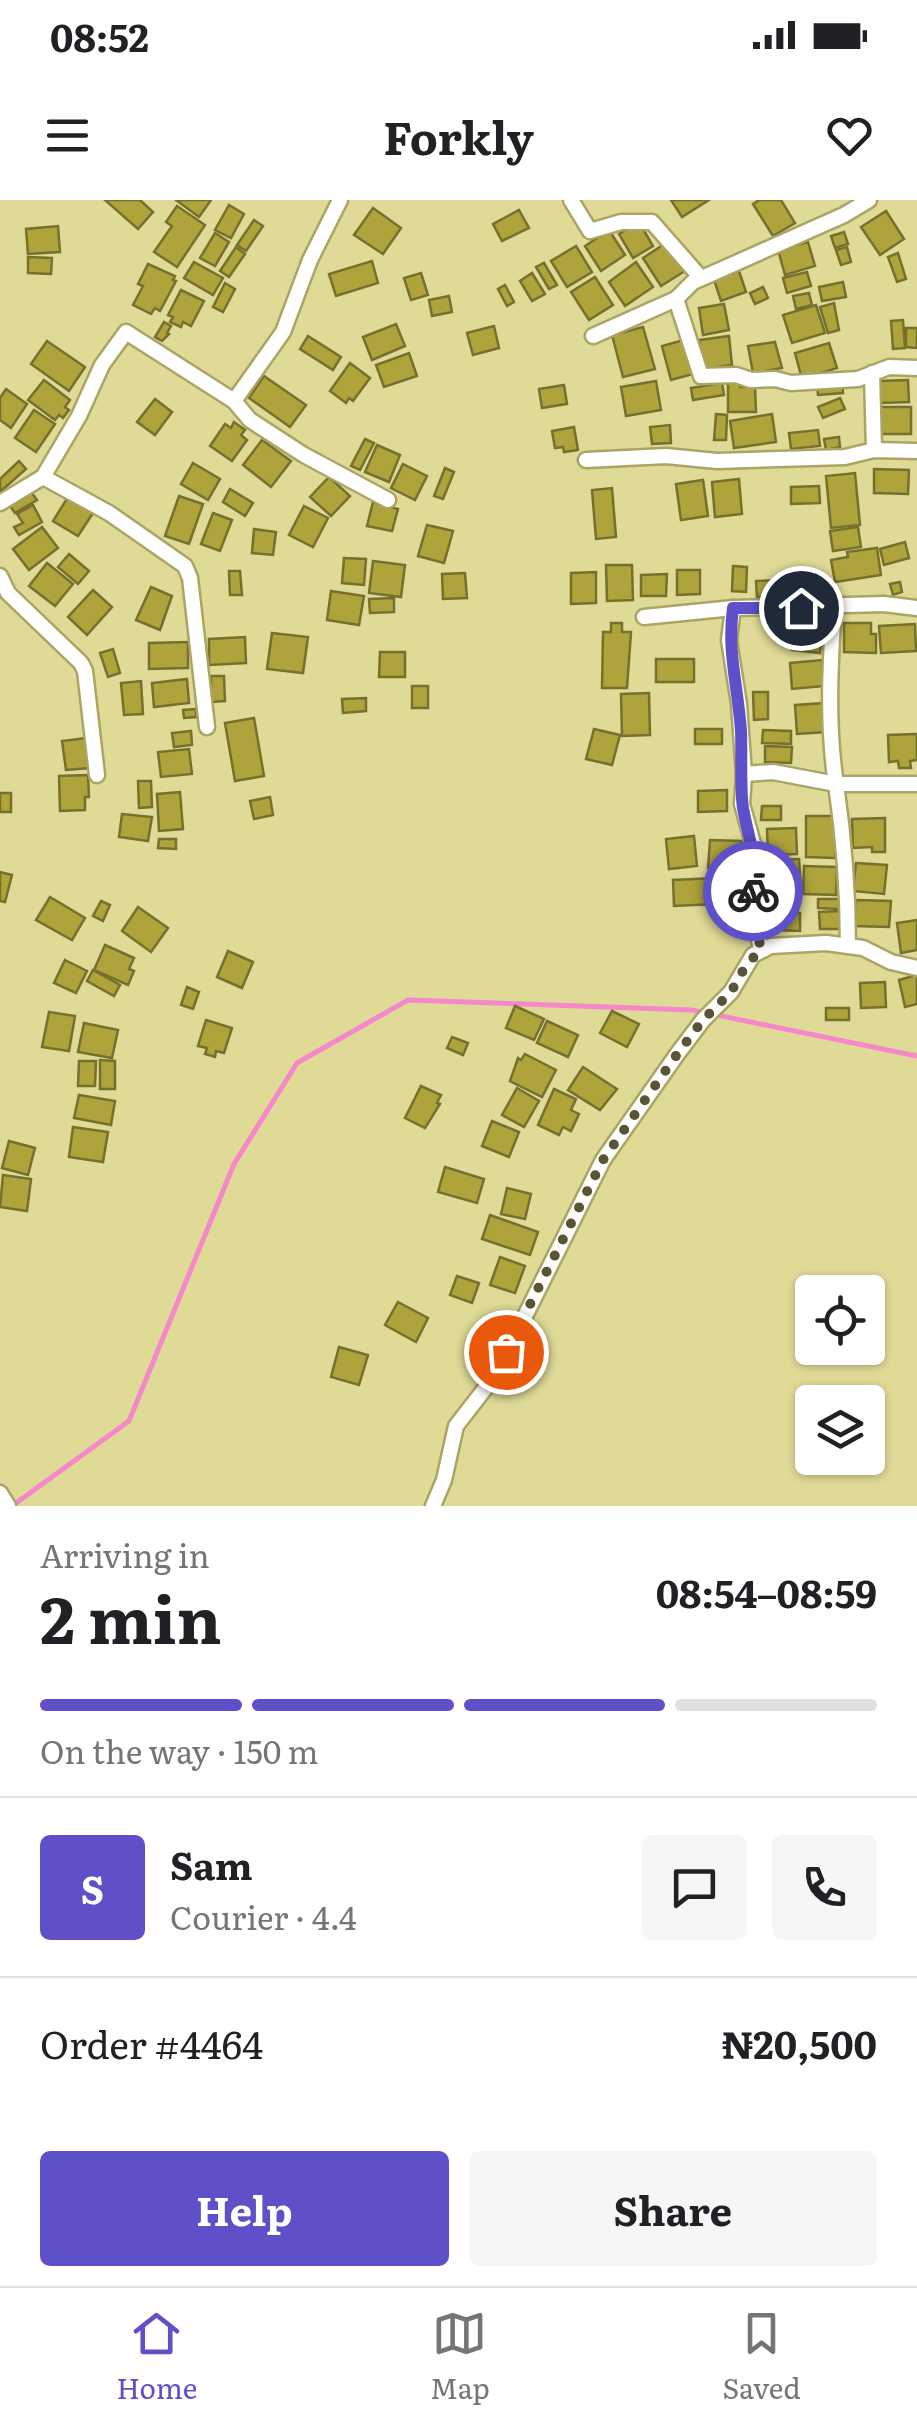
<!DOCTYPE html>
<html lang="en">
<head>
<meta charset="utf-8">
<style>
  :root { --surface:#fff; --page:#f6f6f6; --text:#202124; --muted:#757577; --line:#e0e0e0; --accent:#5e50c9 }
  body { margin:0; font-family:Literata,serif; background:var(--page); color:var(--text); height:100vh; display:flex; flex-direction:column; font-size:38px; white-space:nowrap }
  * { box-sizing:border-box; margin:0 }
  p { font-size:32px; color:var(--muted) }
  .icon { flex:none; width:55px; height:55px; fill:none; stroke:currentColor; stroke-width:2; stroke-linecap:round; stroke-linejoin:round }
  .map { position:relative; height:1306px; overflow:hidden }
  .sheet { display:flex; flex-direction:column; background:var(--surface); flex:1 }
  .sheet>* { flex:none }
  .tools { position:absolute; left:795px; top:1075px; display:grid; gap:20px }
  .tools a { display:grid; place-items:center; width:90px; height:90px; border-radius:10px; background:var(--surface); box-shadow:0 2px 8px #0004; font-size:50px }
  .pin { position:absolute; display:grid; place-items:center; width:85px; height:85px; color:#fff; margin:-42px; border:5px solid #fff; border-radius:50%; box-shadow:0 2px 10px #0007 }
  .courier { position:absolute; display:grid; place-items:center; width:100px; height:100px; margin:-50px; border:8px solid #5e50c9; border-radius:50%; background:#fff; color:#222; box-shadow:0 2px 12px #0007 }
  .summary em { font-style:normal; font-weight:700 }
  .summary div { display:flex; flex-direction:column-reverse }
  .summary { display:flex; align-items:center; justify-content:space-between; height:170px; padding:0 40px }
  h1 { font-size:65px; font-weight:700; line-height:75px }
  .bar { display:grid; grid-template-columns:repeat(4,1fr); gap:15px 10px; align-content:center; height:120px; padding:0 40px }
  .bar i { height:12px; border-radius:8px; background:var(--line) }
  .bar .selected { background:var(--accent) }
  .bar p { grid-column:span 4 }
  .line { display:flex; align-items:center; gap:25px; padding:0 40px; border-top:2px solid var(--line) }
  .line div { flex:1 }
  .round { display:grid; place-items:center; flex:none; width:105px; height:105px; border-radius:10px; background:var(--page) }
  .cta { display:flex; gap:20px; margin-top:auto; padding:20px 40px }
  .cta a { flex:1; height:115px; border-radius:10px; background:var(--accent); color:#fff; font-size:40px; font-weight:700; line-height:115px; text-align:center }
  .cta a+a { background:var(--page); color:var(--text) }
  .status { display:flex; justify-content:space-between; align-items:center; height:70px; padding:0 50px; background:var(--surface); direction:ltr }
  .status svg { height:28px; fill:currentColor }
  header { display:flex; justify-content:space-between; align-items:center; height:130px; padding:0 40px; background:var(--surface); font-size:45px; font-weight:700 }
  .tab-bar { display:flex; justify-content:space-around; align-items:center; height:140px; border-top:2px solid var(--line); background:var(--surface); font-size:28px; color:var(--muted) }
  .tab-bar a { display:grid; justify-items:center; gap:5px }
  .tab-bar .selected { color:var(--accent) }
  .map>svg:first-child { display:block }
</style>
</head>
<body>
<div class="status"><b>08:52</b><svg viewBox="0 0 49 12"><path d="M0 12V9h3v3zM5 12V6h3v6zM10 12V3h3v9zM15 12V0h3v12zM26 1h20v11H26zM47 4h2v5h-2z"/></svg></div>
<header><svg class="icon" aria-label="menu" viewBox="0 0 24 24"><path d="M4 6h16M4 12h16M4 18h16"/></svg>Forkly<svg class="icon" aria-label="heart" viewBox="0 0 24 24"><path d="M12 20l-8-8c-3-5 5-10 8-4 3-6 11-1 8 4z"/></svg></header>
<div class="map">
<svg width="917" height="1306" viewBox="0 0 917 1306">
  <rect width="100%" height="100%" fill="#e0da97"/>
  <g fill="none" stroke-linecap="round" stroke-linejoin="round">
    <polyline stroke="#f587cb" stroke-width="5" points="12,1306 129,1221 234,964 297,863 408,800 692,810 917,856"/>
  </g>
  <g fill="#aea43b" stroke="#76702f" stroke-width="2.5">
    <polygon points="105,0 140,0 153,12 138,29"/>
    <polygon points="176,0 211,0 199,17"/>
    <polygon points="671,0 709,0 682,17"/>
    <polygon points="759,0 781,0 795,23 773,36 753,4"/>
    <polygon points="229,5 244,14 231,38 215,30"/>
    <polygon points="177,6 205,25 177,67 154,52 172,26 166,22"/>
    <polygon points="373,8 401,28 383,54 354,35"/>
    <polygon points="519,10 529,28 502,41 493,24"/>
    <polygon points="886,11 904,39 880,55 861,27"/>
    <polygon points="254,20 263,26 246,51 237,45"/>
    <polygon points="639,22 653,46 633,58 619,34"/>
    <polygon points="58,26 60,52 28,54 26,29"/>
    <polygon points="609,30 625,55 601,71 585,46"/>
    <polygon points="844,32 848,44 835,48 831,36"/>
    <polygon points="215,33 229,42 215,66 200,58"/>
    <polygon points="808,42 815,66 785,75 778,50"/>
    <polygon points="666,43 685,71 661,86 643,58"/>
    <polygon points="576,46 592,72 567,87 551,61"/>
    <polygon points="236,47 245,54 229,77 220,71"/>
    <polygon points="847,47 851,62 841,65 836,50"/>
    <polygon points="898,53 906,79 897,82 888,57"/>
    <polygon points="28,57 52,58 51,74 28,73"/>
    <polygon points="372,61 378,83 336,96 329,74"/>
    <polygon points="194,62 223,78 213,95 184,78"/>
    <polygon points="636,62 653,87 625,106 609,82"/>
    <polygon points="544,63 557,85 549,89 536,67"/>
    <polygon points="148,64 175,76 173,80 176,81 160,111 155,108 151,114 133,105 143,86 138,84"/>
    <polygon points="739,71 746,92 721,101 714,80"/>
    <polygon points="807,72 811,86 787,93 783,78"/>
    <polygon points="421,73 428,95 411,100 404,78"/>
    <polygon points="532,73 545,94 532,101 520,81"/>
    <polygon points="595,77 613,105 589,120 571,92"/>
    <polygon points="843,82 846,97 822,101 819,87"/>
    <polygon points="225,83 235,89 223,112 213,107"/>
    <polygon points="505,85 514,102 507,106 498,89"/>
    <polygon points="763,87 768,98 755,104 750,93"/>
    <polygon points="181,90 204,101 191,126 183,122 181,127 170,122 173,117 168,115"/>
    <polygon points="809,93 812,105 796,109 793,96"/>
    <polygon points="449,96 452,112 432,116 429,100"/>
    <polygon points="834,103 839,130 828,133 820,107"/>
    <polygon points="724,104 729,130 703,135 699,108"/>
    <polygon points="816,105 825,133 792,143 783,115"/>
    <polygon points="903,120 905,148 893,149 891,121"/>
    <polygon points="164,122 171,126 167,133 169,134 162,141 155,137"/>
    <polygon points="396,124 405,146 372,160 363,137"/>
    <polygon points="494,126 499,148 473,155 467,133"/>
    <polygon points="643,127 655,169 623,177 612,135"/>
    <polygon points="906,128 917,128 917,148 906,147"/>
    <polygon points="308,136 341,157 333,170 300,149"/>
    <polygon points="729,136 732,165 703,169 699,140"/>
    <polygon points="687,139 697,173 671,180 662,146"/>
    <polygon points="47,141 85,167 69,191 31,164"/>
    <polygon points="775,142 782,168 753,173 748,146"/>
    <polygon points="829,143 837,168 802,179 795,153"/>
    <polygon points="409,153 417,176 384,187 376,165"/>
    <polygon points="350,163 370,178 353,201 349,198 346,203 330,191"/>
    <polygon points="264,176 306,205 290,227 249,198"/>
    <polygon points="44,180 70,200 65,207 69,210 63,218 59,215 55,220 28,200"/>
    <polygon points="908,180 909,202 880,203 879,181"/>
    <polygon points="656,181 661,210 626,216 621,187"/>
    <polygon points="842,181 843,193 818,195 817,184"/>
    <polygon points="728,182 740,182 740,187 755,187 756,212 728,212"/>
    <polygon points="722,183 724,195 693,200 691,188"/>
    <polygon points="564,185 567,204 542,208 539,189"/>
    <polygon points="6,189 27,204 11,228 0,220 0,198"/>
    <polygon points="840,198 845,209 823,218 818,207"/>
    <polygon points="155,199 172,212 155,235 137,222"/>
    <rect x="878" y="207" width="33" height="27"/>
    <polygon points="34,210 55,224 36,252 15,238"/>
    <polygon points="716,214 727,215 726,240 714,240"/>
    <polygon points="772,214 776,242 734,248 730,221"/>
    <polygon points="234,222 245,230 241,235 247,240 232,261 210,246 225,224 231,228"/>
    <polygon points="670,225 671,243 652,244 650,227"/>
    <polygon points="574,227 578,250 564,252 563,247 555,248 552,231"/>
    <polygon points="818,230 820,246 791,249 789,233"/>
    <polygon points="839,237 840,247 826,250 824,239"/>
    <polygon points="365,239 374,243 360,270 351,266"/>
    <polygon points="262,240 291,261 271,287 243,265"/>
    <polygon points="377,245 400,255 389,282 365,272"/>
    <polygon points="19,261 26,269 0,292 0,279"/>
    <polygon points="193,263 220,279 208,300 181,284"/>
    <polygon points="403,264 427,276 415,300 391,288"/>
    <polygon points="445,268 454,272 443,299 434,296"/>
    <polygon points="874,269 909,270 908,294 874,293"/>
    <polygon points="855,273 860,325 831,328 826,276"/>
    <polygon points="329,277 350,296 331,316 310,297"/>
    <polygon points="739,279 742,314 715,317 712,282"/>
    <polygon points="703,280 708,316 681,320 676,284"/>
    <polygon points="819,286 820,303 791,304 791,287"/>
    <polygon points="612,288 616,337 596,339 592,290"/>
    <polygon points="230,289 253,303 245,316 223,302"/>
    <polygon points="32,293 37,300 15,313 10,306"/>
    <polygon points="179,296 203,304 189,344 165,336"/>
    <polygon points="68,297 93,313 78,336 53,321"/>
    <polygon points="373,302 398,309 392,331 367,326"/>
    <polygon points="33,305 42,322 19,335 14,327 23,323 17,314"/>
    <polygon points="304,306 328,318 313,347 289,335"/>
    <polygon points="213,313 232,320 220,351 201,344"/>
    <polygon points="427,325 453,331 444,363 418,356"/>
    <polygon points="42,327 58,348 29,370 13,349"/>
    <polygon points="858,327 861,347 833,351 830,331"/>
    <polygon points="254,329 276,332 273,355 252,353"/>
    <polygon points="905,342 909,358 884,365 880,349"/>
    <polygon points="877,348 881,375 835,382 831,360 848,357 847,352"/>
    <polygon points="69,354 89,371 78,384 58,367"/>
    <polygon points="344,358 366,359 364,385 342,383"/>
    <polygon points="373,361 405,365 401,397 369,393"/>
    <polygon points="47,363 73,384 55,406 29,386"/>
    <polygon points="606,365 632,365 633,400 607,401"/>
    <polygon points="733,366 747,367 746,392 732,391"/>
    <polygon points="677,370 700,370 700,394 677,395"/>
    <polygon points="229,371 240,371 242,395 230,395"/>
    <polygon points="596,372 596,403 571,404 571,373"/>
    <polygon points="465,373 467,398 443,399 442,374"/>
    <polygon points="667,374 666,396 641,396 641,375"/>
    <polygon points="781,380 782,395 757,397 756,381"/>
    <polygon points="900,382 902,392 893,395 890,384"/>
    <polygon points="151,387 172,396 160,430 136,420"/>
    <polygon points="93,390 112,407 87,435 68,417"/>
    <polygon points="331,391 364,396 359,425 327,420"/>
    <polygon points="394,398 394,412 370,413 369,399"/>
    <polygon points="795,418 823,421 820,453 792,450"/>
    <polygon points="611,423 622,423 622,432 631,432 627,488 602,488 603,432 611,432"/>
    <polygon points="844,423 871,423 871,434 876,434 876,453 844,452"/>
    <polygon points="915,424 916,451 881,453 879,426"/>
    <polygon points="272,433 308,437 303,473 267,469"/>
    <polygon points="245,437 246,463 209,465 209,439"/>
    <polygon points="188,442 188,468 149,469 149,443"/>
    <polygon points="113,449 120,473 108,477 100,453"/>
    <polygon points="380,452 405,452 405,477 379,477"/>
    <rect x="656" y="459" width="38" height="23"/>
    <polygon points="822,460 823,486 792,489 790,463"/>
    <polygon points="211,476 224,476 225,501 211,502"/>
    <polygon points="187,479 189,503 154,507 152,483"/>
    <polygon points="141,481 143,514 124,515 121,483"/>
    <rect x="412" y="486" width="16" height="22"/>
    <polygon points="753,492 768,492 768,519 754,520"/>
    <polygon points="649,493 650,535 622,536 621,494"/>
    <polygon points="366,498 366,511 343,513 342,499"/>
    <polygon points="824,503 826,532 797,534 795,505"/>
    <polygon points="196,509 196,517 184,518 183,510"/>
    <polygon points="254,518 264,576 235,581 225,523"/>
    <polygon points="594,529 620,535 612,565 586,559"/>
    <rect x="695" y="529" width="27" height="15"/>
    <polygon points="763,530 791,531 791,544 762,543"/>
    <polygon points="191,531 192,545 174,547 172,533"/>
    <polygon points="917,534 917,560 910,561 911,568 899,568 898,561 889,562 888,535"/>
    <polygon points="87,538 90,568 66,570 62,541"/>
    <polygon points="765,546 792,547 791,563 765,562"/>
    <polygon points="189,549 192,574 161,577 158,552"/>
    <polygon points="88,575 89,597 85,597 85,610 60,611 59,576"/>
    <polygon points="138,581 151,581 152,607 139,608"/>
    <polygon points="727,590 727,611 698,612 698,591"/>
    <polygon points="180,592 183,629 159,631 157,594"/>
    <rect x="0" y="593" width="11" height="19"/>
    <polygon points="270,597 273,615 254,619 250,601"/>
    <polygon points="762,606 781,606 781,620 761,620"/>
    <polygon points="122,614 152,617 148,641 119,637"/>
    <polygon points="806,616 836,616 835,658 806,657"/>
    <polygon points="885,618 885,652 872,652 872,647 853,648 852,619"/>
    <polygon points="796,628 797,654 768,655 767,629"/>
    <polygon points="694,636 697,666 669,669 666,639"/>
    <polygon points="159,639 176,639 176,649 158,648"/>
    <polygon points="710,640 742,641 740,670 708,668"/>
    <polygon points="799,659 801,691 771,693 770,660"/>
    <polygon points="856,663 887,665 884,694 853,691"/>
    <polygon points="804,666 837,667 836,695 803,694"/>
    <polygon points="0,672 12,675 5,702 0,701"/>
    <polygon points="716,678 717,704 674,706 673,680"/>
    <polygon points="50,697 85,718 72,740 36,720"/>
    <polygon points="818,699 839,699 839,709 818,708"/>
    <polygon points="856,700 891,701 889,727 854,726"/>
    <polygon points="101,701 110,705 103,721 93,716"/>
    <polygon points="138,707 168,728 151,752 122,731"/>
    <polygon points="839,711 840,729 820,729 819,712"/>
    <polygon points="775,712 800,713 800,731 774,730"/>
    <polygon points="917,720 917,750 901,753 897,723"/>
    <polygon points="105,745 134,758 129,769 134,771 128,785 94,770"/>
    <polygon points="228,751 253,762 242,788 217,777"/>
    <polygon points="65,760 87,771 76,793 54,783"/>
    <polygon points="93,770 120,785 114,796 87,781"/>
    <polygon points="917,775 917,804 905,807 899,780"/>
    <polygon points="885,782 886,807 861,808 860,783"/>
    <polygon points="187,787 199,792 193,809 181,805"/>
    <polygon points="515,806 544,819 534,840 506,828"/>
    <rect x="826" y="808" width="23" height="12"/>
    <polygon points="612,811 639,824 627,847 600,833"/>
    <polygon points="49,812 75,816 69,851 42,847"/>
    <polygon points="206,820 232,828 224,853 216,851 215,857 205,854 207,848 198,846"/>
    <polygon points="547,821 578,835 568,857 537,843"/>
    <polygon points="84,823 118,830 112,858 78,852"/>
    <polygon points="452,837 468,843 463,855 447,848"/>
    <polygon points="525,854 556,870 542,897 510,881 518,858 521,860"/>
    <polygon points="100,860 115,861 115,889 100,889"/>
    <polygon points="79,861 96,861 95,886 78,886"/>
    <polygon points="583,867 617,889 600,910 568,890"/>
    <polygon points="421,886 441,895 437,903 440,904 425,928 405,918"/>
    <polygon points="517,888 539,901 524,927 502,915"/>
    <polygon points="554,889 576,899 571,910 579,914 571,931 563,927 559,935 538,925"/>
    <polygon points="79,895 115,901 111,925 74,918"/>
    <polygon points="492,921 519,932 509,957 482,946"/>
    <polygon points="73,927 108,932 103,962 69,957"/>
    <polygon points="9,941 35,948 28,975 2,968"/>
    <polygon points="445,967 484,979 477,1003 438,992"/>
    <polygon points="3,975 31,979 27,1011 0,1007"/>
    <polygon points="507,988 531,994 525,1019 501,1014"/>
    <polygon points="490,1015 538,1032 530,1055 482,1039"/>
    <polygon points="500,1057 525,1066 515,1093 490,1085"/>
    <polygon points="457,1076 479,1083 472,1103 450,1095"/>
    <polygon points="398,1102 428,1118 416,1142 385,1125"/>
    <polygon points="339,1147 368,1155 359,1185 331,1177"/>
  </g>
  <g fill="none" stroke-linecap="round" stroke-linejoin="round">
    <defs>
      <g id="street">
        <polyline points="571,0 590,31 621,22 652,22 701,78"/>
        <polyline points="676,99 701,176 736,175 751,180 775,179 791,183 858,179 889,167 917,168"/>
        <polyline points="593,136 676,99 693,82 844,15 869,0"/>
        <polyline points="872,173 874,250"/>
        <polyline points="234,201 283,132 310,60 340,0"/>
        <polyline points="586,260 666,256 717,261 845,257 874,250 917,251"/>
        <polyline points="43,277 109,313 185,366 190,378 207,527"/>
        <polyline points="0,303 43,277 79,216 102,165 126,132 234,201 250,220 304,255 388,300"/>
        <polyline points="0,376 8,393 81,463 85,471 97,575"/>
        <path d="M834 407C830 465 827 526 836 584 844 639 848 691 848 746"/>
        <polyline points="733,408 729,440 739,504 744,574 742,604 754,647 754,718 761,749"/>
        <polyline points="644,417 733,408 884,404 917,408"/>
        <polyline points="744,574 773,572 836,584 917,584"/>
        <polyline points="0,1293 8,1306"/>
        <polyline points="433,1306 444,1280 456,1226 487,1186 507,1152 603,960 678,853 703,820 731,792 753,755 771,746 826,743 863,748 891,762 917,768"/>
      </g>
    </defs>
    <use href="#street" stroke="#aba564" stroke-width="19"/>
    <use href="#street" stroke="#fff" stroke-width="14"/>
  </g>
  <g fill="none" stroke-linecap="round" stroke-linejoin="round">
    <polyline stroke="#585435" stroke-width="10" stroke-dasharray="0 18" points="506,1152 603,960 678,853 703,820 731,792 745,767 761,749 754,718 753,691"/>
    <path stroke="#5e50c9" stroke-width="12" d="M753 691C757 656 749 641 743 608 740 588 742 553 741 531 738 487 727 452 733 408H801"/>
  </g>
</svg>
<div class="tools">
<a><svg class="icon" aria-label="locate" viewBox="0 0 24 24"><circle cx="12" cy="12" r="6"/><path d="M12 2v4M12 18v4M2 12h4M18 12h4"/></svg></a>
<a><svg class="icon" aria-label="layers" viewBox="0 0 24 24"><path d="M12 4l9 5-9 5-9-5zM3 14l9 5 9-5"/></svg></a>
</div>
<div class="pin" style="left:506px;top:1152px;background:#ea580c"><svg class="icon" aria-label="bag" viewBox="0 0 24 24"><path d="M5 8h14l-1 12H6zM9 8a3 3 0 0 1 6 0"/></svg></div>
<div class="pin" style="left:801px;top:408px;background:#1f2937"><svg class="icon" aria-label="home" viewBox="0 0 24 24"><path d="M3 11l9-7 9 7M6 9v11h12V9"/></svg></div>
<div class="courier" style="left:753px;top:691px"><svg class="icon" aria-label="bike" viewBox="0 0 24 24"><circle cx="6" cy="16" r="4"/><circle cx="18" cy="16" r="4"/><path d="M6 16l4-8h5l3 8M10 8l3 8H6M13 5h3"/></svg></div>
</div>
<section class="sheet">
<div class="summary"><div><h1>2 min</h1><p>Arriving in</p></div><em>08:54–08:59</em></div>
<div class="bar"><i class="selected"></i><i class="selected"></i><i class="selected"></i><i></i><p>On the way · 150 m</p></div>
<div class="line" style="height:180px"><b class="round" style="background:var(--accent);color:#fff">S</b><div><b>Sam</b><p>Courier · 4.4</p></div><a class="round"><svg class="icon" aria-label="chat" viewBox="0 0 24 24"><path d="M4 5h16v11H9l-5 4z"/></svg></a><a class="round"><svg class="icon" aria-label="phone" viewBox="0 0 24 24"><path d="M5 4h4l2 5-3 2q2 4 5 5l2-3 5 2v4C11 20 4 13 5 4z"/></svg></a></div>
<div class="line" style="height:130px"><div>Order #4464</div><b>₦20,500</b></div>
<div class="cta"><a>Help</a><a>Share</a></div>
</section>
<nav class="tab-bar">
<a class="selected"><svg class="icon" aria-label="home" viewBox="0 0 24 24"><path d="M3 11l9-7 9 7M6 9v11h12V9"/></svg>Home</a>
<a><svg class="icon" aria-label="map" viewBox="0 0 24 24"><path d="M3 6l6-2 6 2 6-2v14l-6 2-6-2-6 2zM9 4v14M15 6v14"/></svg>Map</a>
<a><svg class="icon" aria-label="saved" viewBox="0 0 24 24"><path d="M7 4h10v16l-5-4-5 4z"/></svg>Saved</a>
</nav>
</body>
</html>
